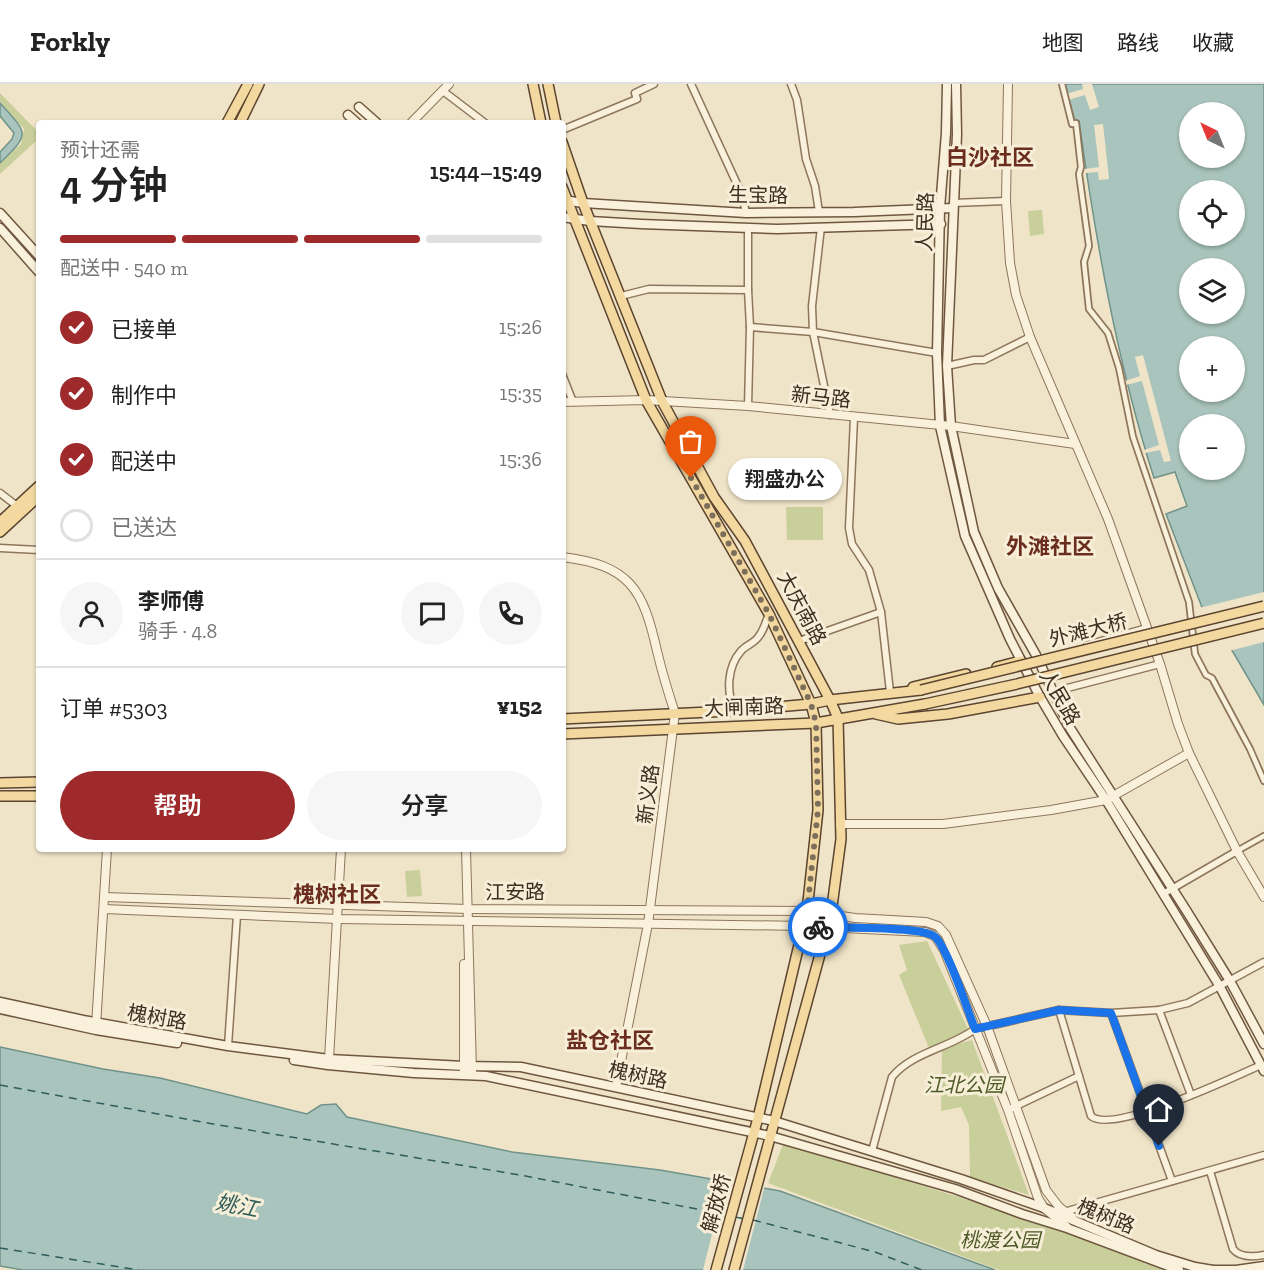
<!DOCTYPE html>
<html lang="zh">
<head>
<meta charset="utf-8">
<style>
  :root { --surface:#fff; --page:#f6f6f6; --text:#222; --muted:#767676; --line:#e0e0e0; --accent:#9e2a2b }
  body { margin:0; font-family:"Zilla Slab","Noto Sans SC",serif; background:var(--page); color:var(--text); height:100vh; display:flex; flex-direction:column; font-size:22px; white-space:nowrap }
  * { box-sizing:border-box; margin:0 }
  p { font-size:20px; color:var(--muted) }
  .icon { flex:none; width:33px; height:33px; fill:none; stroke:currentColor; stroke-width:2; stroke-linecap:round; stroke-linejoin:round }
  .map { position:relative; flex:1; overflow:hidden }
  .drawer { position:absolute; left:36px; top:36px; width:530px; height:732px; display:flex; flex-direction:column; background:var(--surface); border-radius:6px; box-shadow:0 2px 4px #0004 }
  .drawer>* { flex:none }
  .needle { width:39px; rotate:317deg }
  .buttons { position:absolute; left:1179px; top:18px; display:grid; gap:12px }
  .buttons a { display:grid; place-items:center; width:66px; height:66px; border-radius:50%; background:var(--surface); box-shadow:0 2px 4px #0004; font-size:30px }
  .pin { position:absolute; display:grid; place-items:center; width:51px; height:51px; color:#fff; margin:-62px -26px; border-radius:50% 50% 50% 0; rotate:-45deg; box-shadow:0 0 6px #0007 }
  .pin .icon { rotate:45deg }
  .courier { position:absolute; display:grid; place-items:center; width:60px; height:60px; margin:-30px; border:4px solid #1a73e8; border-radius:50%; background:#fff; color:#222; box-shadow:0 2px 8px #0007 }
  .bubble { position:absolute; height:42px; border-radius:21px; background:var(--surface); box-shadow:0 2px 4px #0004; font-size:20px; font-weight:600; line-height:42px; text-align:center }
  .head em { font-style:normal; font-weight:600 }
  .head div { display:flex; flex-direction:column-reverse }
  .head { display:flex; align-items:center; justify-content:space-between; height:102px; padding:0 24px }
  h1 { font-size:39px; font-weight:600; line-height:45px }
  .bar { display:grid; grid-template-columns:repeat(4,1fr); gap:9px 6px; align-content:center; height:72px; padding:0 24px }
  .bar i { height:8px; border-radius:4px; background:var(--line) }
  .bar .current { background:var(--accent) }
  .bar p { grid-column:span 4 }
  .line { display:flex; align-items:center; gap:15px; padding:0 24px; border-top:2px solid var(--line) }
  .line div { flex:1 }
  .round { display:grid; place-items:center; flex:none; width:63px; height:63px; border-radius:32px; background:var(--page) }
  ol { padding:0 24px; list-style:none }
  li { display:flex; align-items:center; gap:18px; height:66px }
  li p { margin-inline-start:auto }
  li .icon { padding:6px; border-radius:50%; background:var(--accent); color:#fff; stroke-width:4 }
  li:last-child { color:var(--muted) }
  li i { width:33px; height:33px; border:3px solid var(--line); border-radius:50% }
  .button { display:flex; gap:12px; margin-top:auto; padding:12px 24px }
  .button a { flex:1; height:69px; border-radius:36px; background:var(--accent); color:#fff; font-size:24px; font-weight:600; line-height:69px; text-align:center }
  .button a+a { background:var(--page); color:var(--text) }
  header { display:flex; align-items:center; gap:36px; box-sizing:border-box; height:84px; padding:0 30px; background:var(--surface); border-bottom:2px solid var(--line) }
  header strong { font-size:28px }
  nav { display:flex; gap:33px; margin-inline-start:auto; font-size:21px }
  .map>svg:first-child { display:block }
</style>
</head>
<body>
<header>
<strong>Forkly</strong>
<nav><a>地图</a><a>路线</a><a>收藏</a></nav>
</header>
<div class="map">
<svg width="1264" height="1186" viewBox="0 0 1264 1186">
  <rect width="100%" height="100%" fill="#f0e4c8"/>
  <g fill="#c9cf9b">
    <polygon points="0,9 39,49 39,58 37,56 0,90 0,80 21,60 24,45 0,18"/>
    <polygon points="1042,126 1044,150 1030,152 1028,127"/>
    <polygon points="786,423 823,423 823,456 787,456"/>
    <polygon points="420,786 422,812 407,813 405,787"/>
    <polygon points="927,857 969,947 929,964 899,891 907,886 899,861"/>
    <polygon points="972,956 1029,1111 970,1093 969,1041 961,1023 941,1027 942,964"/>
    <polygon points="784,1058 1038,1138 1165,1186 999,1186 768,1099"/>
  </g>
  <g fill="#a9c4bc" stroke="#6f938a" stroke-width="1.5" fill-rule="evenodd">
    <path d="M1065 0H1264V621L1233 568 1203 526 1166 430 1187 422 1175 388 1154 394C1117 278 1096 158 1079 37H1075ZM1190 28H1234V74H1190ZM1190 106H1234V152H1190ZM1190 184H1234V230H1190ZM1190 262H1234V308H1190ZM1190 340H1234V386H1190Z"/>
    <path d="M0 19C28 50 31 49 0 79V68L12 55 14 49 0 32Z"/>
    <polygon points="0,963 103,985 160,994 307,1030 321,1021 336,1020 347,1033 512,1068 660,1086 780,1107 995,1186 23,1186 0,1182"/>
  </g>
  <g fill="#f0e4c8">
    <polygon points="1082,0 1092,0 1099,23 1090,26 1085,11 1068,16 1066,10 1083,5"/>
    <polygon points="1103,40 1109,95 1099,96 1098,88 1085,89 1085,85 1099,83 1094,41"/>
    <polygon points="1143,271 1171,377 1164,378 1160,366 1145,369 1144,366 1159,361 1142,297 1126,301 1125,297 1140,292 1135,273"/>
    <polygon points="1264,508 1264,558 1229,567 1199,524"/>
    <polygon points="726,1094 765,1101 743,1186 703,1186"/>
  </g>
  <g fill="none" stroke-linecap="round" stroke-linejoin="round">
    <g stroke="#2f5d5a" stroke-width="1.5" stroke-dasharray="8 6" stroke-linecap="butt">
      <polyline points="0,1001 213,1040 520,1091 728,1131"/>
      <polyline points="735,1133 745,1135"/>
      <polyline points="753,1136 875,1168 922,1186"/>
      <polyline points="0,1164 139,1186"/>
    </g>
    <defs>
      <g id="pedestrian">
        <polyline points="1062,0 1072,40 1076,39 1081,83 1079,90 1088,155 1089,162 1084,178 1089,225 1108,249 1119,284 1133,353 1189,518 1195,570 1206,591 1212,594 1250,665 1264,697"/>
        <polyline points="1237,767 1264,752"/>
      </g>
      <g id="minor">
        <polyline points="691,0 742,111 746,129"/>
        <polyline points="791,0 797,16 806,75 815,102 819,128"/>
        <polyline points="443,7 485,39"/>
        <polyline points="562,46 637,15 635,9 654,0"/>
        <polyline points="953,119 1006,117"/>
        <polyline points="821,143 812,222 813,248 830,331"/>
        <polyline points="748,206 748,144"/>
        <polyline points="621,212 649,205 748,206 750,243 748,322"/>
        <polyline points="750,243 813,248 937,269"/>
        <polyline points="947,282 974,276 984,276 1030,253"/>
        <polyline points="562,290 573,318"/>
        <polyline points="854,334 849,444 852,460 869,486 881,528 890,608"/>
        <polyline points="0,409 17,422"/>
        <polyline points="0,464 39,466"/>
        <polyline points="799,557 881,528"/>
        <polyline points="1087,561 1147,544"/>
        <polyline points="1052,608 1160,580"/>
        <path d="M735 626C726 609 727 583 741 567 746 561 755 559 759 552 764 546 766 537 769 530"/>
        <polyline points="1163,810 1237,767"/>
        <path d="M1059 926 1091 1032C1112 1051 1234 993 1261 981"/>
        <polyline points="1159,926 1191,1011"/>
        <polyline points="1111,929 1172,1097"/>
        <polyline points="228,962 237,831"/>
        <polyline points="1012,1024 1079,992"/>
        <path d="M872 1067 892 993C912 968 950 964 975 945L1059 926 1111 929 1159 926 1188 919 1264 878"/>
        <path d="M1210 1087 1233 1165C1240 1174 1253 1173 1264 1171"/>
        <polyline points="1064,1128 1264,1071"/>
      </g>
      <g id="tertiary">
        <polyline points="1008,0 1006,117 1010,179 1016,211 1030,253 1108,435 1160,580 1178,640 1189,669 1237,767 1264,813"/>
        <polyline points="411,39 449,0"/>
        <polyline points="562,318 646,316 748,322 951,342 1075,360"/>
        <path d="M562 473C630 481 643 505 657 567 662 588 668 608 675 629L648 840 616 1003"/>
        <polyline points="840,740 943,740 1051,726 1106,716 1189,669"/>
        <polyline points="466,765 472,987"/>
        <polyline points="104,813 468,825 807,827 855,834 926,838 938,842 946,851 987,942 1046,1106 1059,1123 1072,1133"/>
        <polyline points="104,825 338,835 804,842 925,848 935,852 944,866 1008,1026 1038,1114 1044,1124 1067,1143"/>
        <polyline points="464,880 464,991"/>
        <polyline points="96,942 107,765"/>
        <polyline points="329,975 341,765"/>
      </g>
      <g id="secondary">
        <polyline points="947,0 946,49 940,124 937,269 940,342 965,452 1010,555 1040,613 1063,652 1106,716 1220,903 1264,987"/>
        <polyline points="956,0 957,50 947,282 951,342 974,448 998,504 1036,571 1070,644 1186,826 1230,897 1264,960"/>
        <polyline points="359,23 377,39"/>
        <polyline points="348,31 357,39"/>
        <polyline points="564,116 583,119 746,129 854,128 953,124"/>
        <polyline points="0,129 39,172"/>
        <polyline points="562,133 590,137 641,140 777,145 941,140"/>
        <polyline points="0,144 39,188"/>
        <polyline points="0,918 83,936 228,962 329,975 464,982 521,983 774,1037 961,1095 1044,1124 1156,1171 1195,1183 1213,1186"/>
        <polyline points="0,925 96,946 177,959"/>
        <polyline points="294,976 328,981 414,989 486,992 770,1052 955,1105 1022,1130 1067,1144 1179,1186"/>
        <polyline points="1214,1186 1236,1186 1264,1182"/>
      </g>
      <g id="primary">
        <polyline points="533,0 541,39"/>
        <polyline points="548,0 556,39"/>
        <polyline points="227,39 248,0"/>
        <polyline points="240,39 259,0"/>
        <polyline points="562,58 583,119 662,317 714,413 745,457 830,616 838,634 841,755 831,830 734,1186"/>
        <polyline points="562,103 646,316 769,530 811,620 816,639 818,726 807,827 758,1034 716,1186"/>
        <polyline points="0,438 39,402"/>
        <polyline points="0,448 39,412"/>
        <polyline points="997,583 1021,577"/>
        <polyline points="913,603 966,590"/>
        <polyline points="876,630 898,635 948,630 1040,613"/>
        <polyline points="562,635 731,627 811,620 830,616 921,606"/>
        <polyline points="562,650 816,639 925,620"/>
        <polyline points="0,699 39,698"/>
        <polyline points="0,712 39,712"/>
      </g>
    </defs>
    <use href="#pedestrian" stroke="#8d765c" stroke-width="8"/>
    <use href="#minor" stroke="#8d765c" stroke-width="9"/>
    <use href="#tertiary" stroke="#8d765c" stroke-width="10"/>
    <use href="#secondary" stroke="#6f573f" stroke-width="11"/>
    <use href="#primary" stroke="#5b4430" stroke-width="12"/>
    <use href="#pedestrian" stroke="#faf1dc" stroke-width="4.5"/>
    <use href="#minor" stroke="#faf1dc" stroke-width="6"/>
    <use href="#tertiary" stroke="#faf1dc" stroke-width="8"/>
    <use href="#secondary" stroke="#faf1dc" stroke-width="8"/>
    <use href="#primary" stroke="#f3d9a0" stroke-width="9"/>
    <polyline stroke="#3d2e20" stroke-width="1.5" stroke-dasharray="10 10" stroke-linecap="butt" points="697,351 708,366"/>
    <defs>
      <g id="primary-bridge">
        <polyline points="921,606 1264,522"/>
        <polyline points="925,620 1017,600 1264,539"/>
      </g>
    </defs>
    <use href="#primary-bridge" stroke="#5b4430" stroke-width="12" stroke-linecap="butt"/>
    <use href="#primary-bridge" stroke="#f3d9a0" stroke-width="9"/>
  </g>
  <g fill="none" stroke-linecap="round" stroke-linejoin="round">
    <polyline stroke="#7c6e5b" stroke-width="6" stroke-dasharray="0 10.8" points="691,394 769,530 811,620 816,639 818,726 807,827 804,842 818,843"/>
    <path stroke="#1a73e8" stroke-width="8" d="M818 843C840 844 920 842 934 852 947 861 968 928 975 945L1059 926 1111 929 1159 1062"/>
  </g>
  <g text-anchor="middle" stroke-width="6" stroke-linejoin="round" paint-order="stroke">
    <g font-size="20" fill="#3d2e20" stroke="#f7eed8">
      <text transform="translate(758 111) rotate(1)" y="7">生宝路</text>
      <text transform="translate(925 138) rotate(-88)" y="7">人民路</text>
      <text transform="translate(821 313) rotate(6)" y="7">新马路</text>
      <text transform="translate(802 524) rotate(62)" y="7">大庆南路</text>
      <text transform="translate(1088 546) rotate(-14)" y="7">外滩大桥</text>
      <text transform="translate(1060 613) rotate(60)" y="7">人民路</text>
      <text transform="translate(744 623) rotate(-2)" y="7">大闸南路</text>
      <text transform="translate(648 710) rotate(-83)" y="7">新义路</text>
      <text x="515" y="815">江安路</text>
      <text transform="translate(157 933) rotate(10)" y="7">槐树路</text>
      <text transform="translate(638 991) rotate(12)" y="7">槐树路</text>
      <text transform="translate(716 1119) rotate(-75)" y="7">解放桥</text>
      <text transform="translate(1106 1132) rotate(22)" y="7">槐树路</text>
    </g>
    <g font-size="20" font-style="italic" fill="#4d5a26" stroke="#f7eed8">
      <text x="964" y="1008">江北公园</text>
      <text x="1000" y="1163">桃渡公园</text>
    </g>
    <g font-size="21" font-style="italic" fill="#2f5d5a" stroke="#f7eed8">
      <text transform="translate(237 1122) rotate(11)" y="7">姚江</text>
    </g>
    <g font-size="22" font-weight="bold" fill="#6b2e1e" stroke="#f7eed8">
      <text x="990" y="81">白沙社区</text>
      <text x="1050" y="470">外滩社区</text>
      <text x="337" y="818">槐树社区</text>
      <text x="610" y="964">盐仓社区</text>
    </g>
  </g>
</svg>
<div class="buttons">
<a><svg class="needle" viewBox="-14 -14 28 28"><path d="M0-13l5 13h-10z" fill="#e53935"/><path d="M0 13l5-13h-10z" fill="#767676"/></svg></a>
<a><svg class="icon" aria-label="locate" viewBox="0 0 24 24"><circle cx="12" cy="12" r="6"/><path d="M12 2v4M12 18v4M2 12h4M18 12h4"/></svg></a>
<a><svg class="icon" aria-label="layers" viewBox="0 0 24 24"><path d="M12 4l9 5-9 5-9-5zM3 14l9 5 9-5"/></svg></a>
<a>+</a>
<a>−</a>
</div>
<div class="pin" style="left:691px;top:394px;background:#ea580c"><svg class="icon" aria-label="bag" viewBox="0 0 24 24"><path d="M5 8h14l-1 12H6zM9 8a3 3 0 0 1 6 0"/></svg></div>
<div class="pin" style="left:1159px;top:1062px;background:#1f2937"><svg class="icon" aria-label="home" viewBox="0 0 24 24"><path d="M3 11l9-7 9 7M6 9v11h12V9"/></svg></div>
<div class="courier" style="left:818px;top:843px"><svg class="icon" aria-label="bike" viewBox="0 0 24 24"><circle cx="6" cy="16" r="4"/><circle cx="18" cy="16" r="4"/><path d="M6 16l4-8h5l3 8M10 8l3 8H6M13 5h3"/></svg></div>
<div class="bubble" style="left:728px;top:374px;width:114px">翔盛办公</div>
<section class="drawer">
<div class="head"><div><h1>4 分钟</h1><p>预计还需</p></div><em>15:44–15:49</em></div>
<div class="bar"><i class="current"></i><i class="current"></i><i class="current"></i><i></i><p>配送中 · 540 m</p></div>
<ol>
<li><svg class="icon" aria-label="check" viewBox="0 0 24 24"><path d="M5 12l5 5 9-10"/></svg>已接单<p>15:26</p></li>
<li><svg class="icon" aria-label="check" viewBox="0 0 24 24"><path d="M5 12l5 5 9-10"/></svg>制作中<p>15:35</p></li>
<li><svg class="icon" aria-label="check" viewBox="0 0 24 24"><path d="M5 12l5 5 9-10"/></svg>配送中<p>15:36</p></li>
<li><i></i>已送达</li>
</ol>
<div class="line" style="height:108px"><a class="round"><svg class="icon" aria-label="person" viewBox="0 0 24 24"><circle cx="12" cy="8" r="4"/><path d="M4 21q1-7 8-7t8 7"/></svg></a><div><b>李师傅</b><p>骑手 · 4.8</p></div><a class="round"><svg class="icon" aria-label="chat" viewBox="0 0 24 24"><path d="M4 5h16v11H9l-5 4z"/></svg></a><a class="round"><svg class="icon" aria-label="phone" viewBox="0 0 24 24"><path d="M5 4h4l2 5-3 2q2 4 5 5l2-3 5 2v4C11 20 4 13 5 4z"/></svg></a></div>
<div class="line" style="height:78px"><div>订单 #5303</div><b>¥152</b></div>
<div class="button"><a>帮助</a><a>分享</a></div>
</section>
</div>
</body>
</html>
